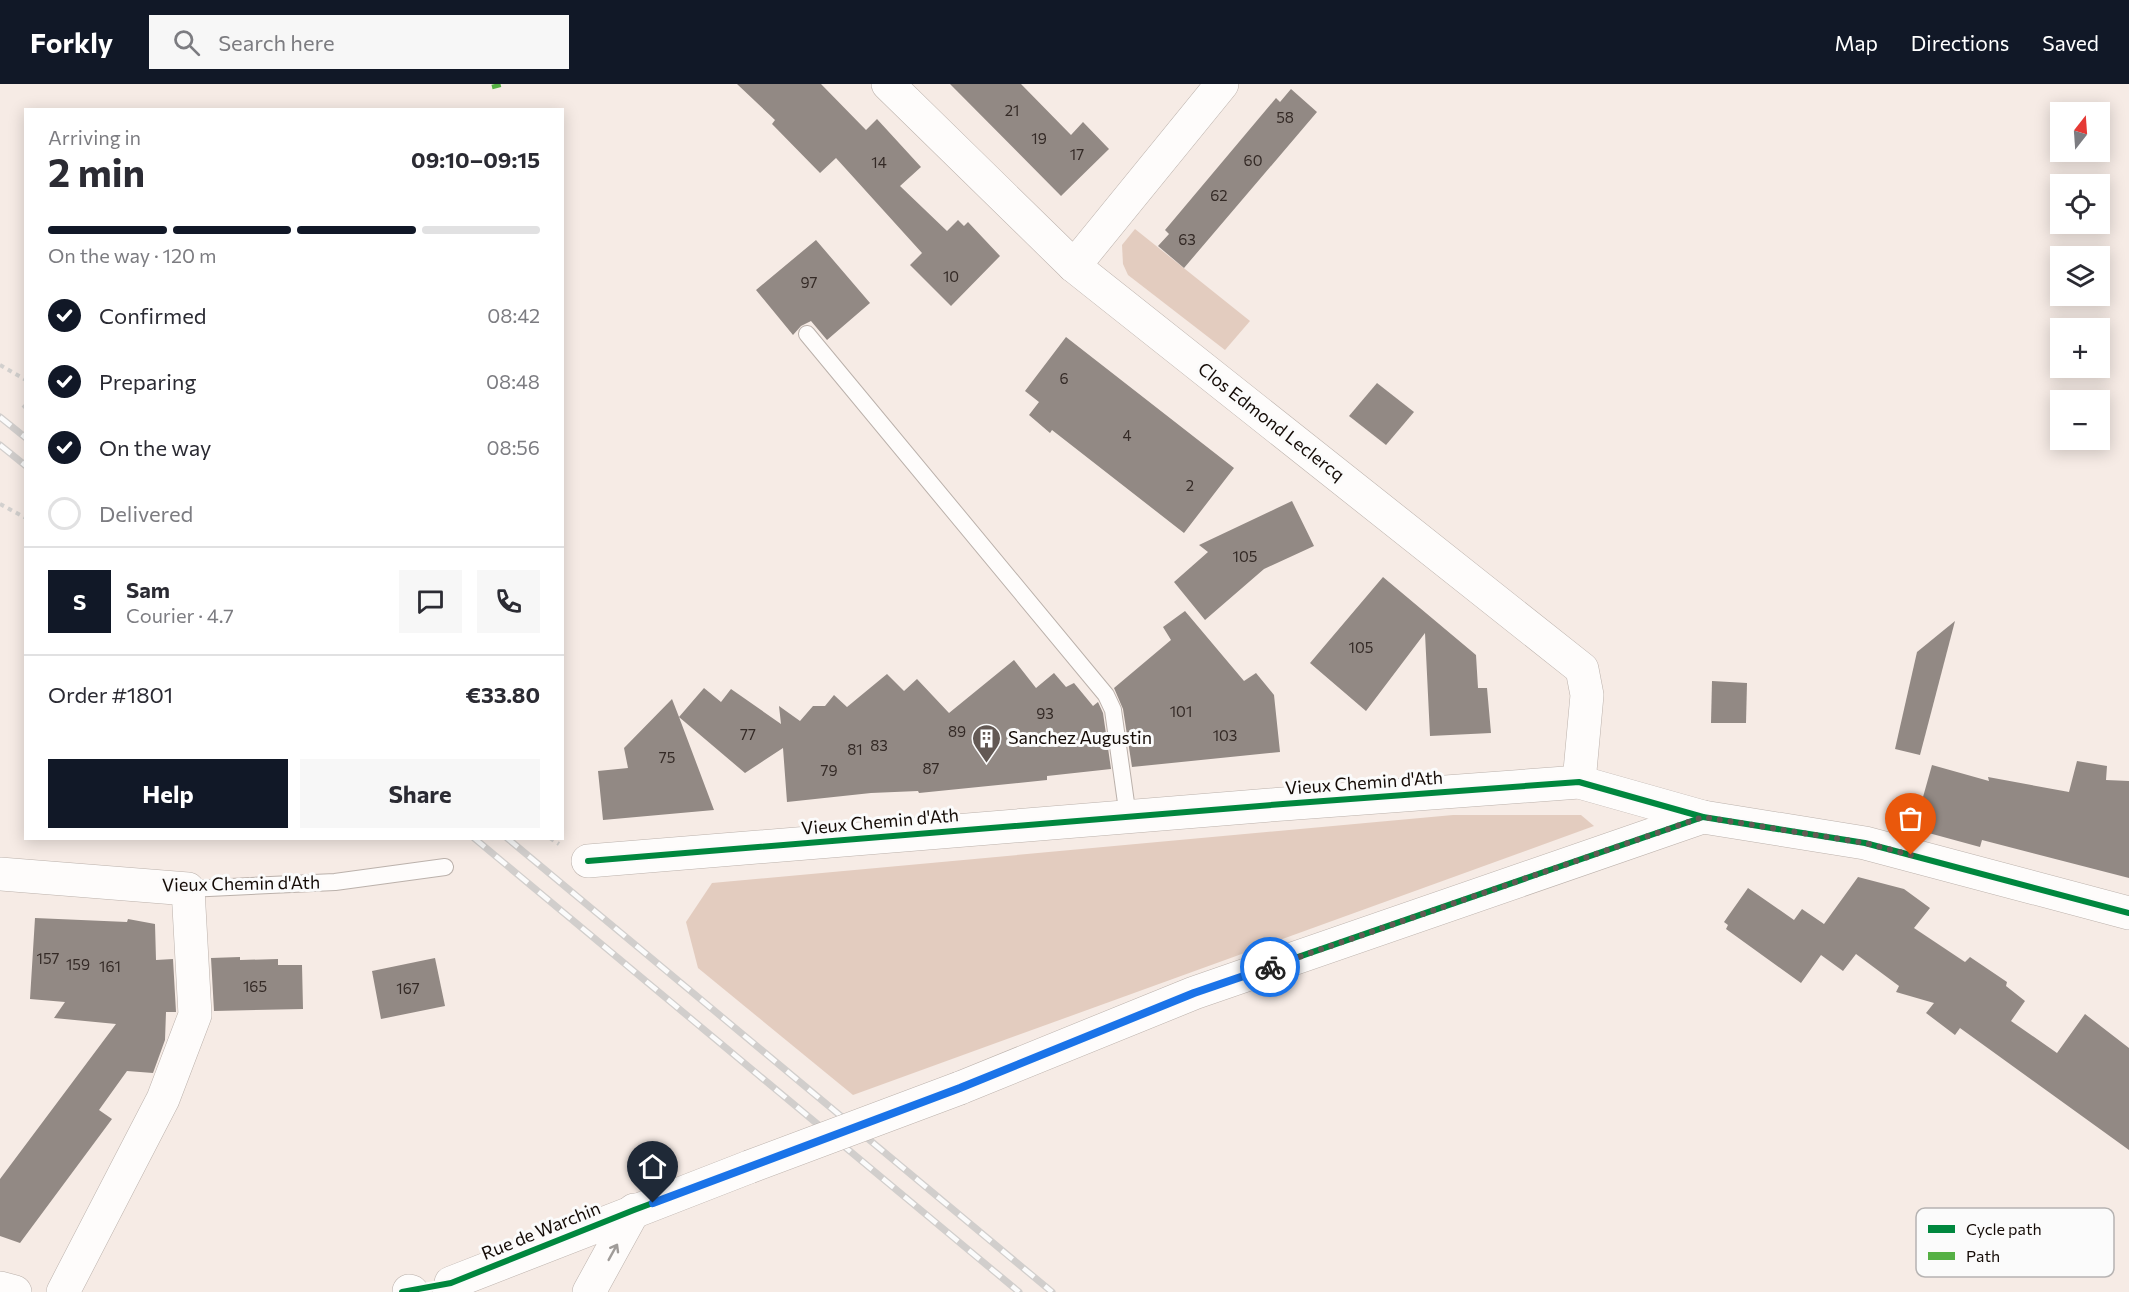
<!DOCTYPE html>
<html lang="en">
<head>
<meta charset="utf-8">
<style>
  :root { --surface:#fff; --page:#f7f7f7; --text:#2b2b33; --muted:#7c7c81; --line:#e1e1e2; --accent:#111827 }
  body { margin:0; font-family:Commissioner,sans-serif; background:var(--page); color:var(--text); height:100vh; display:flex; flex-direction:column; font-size:22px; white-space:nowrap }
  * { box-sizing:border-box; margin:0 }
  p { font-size:20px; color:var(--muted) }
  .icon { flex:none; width:33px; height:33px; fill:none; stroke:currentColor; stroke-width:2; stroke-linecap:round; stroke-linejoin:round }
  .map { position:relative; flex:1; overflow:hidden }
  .sheet { position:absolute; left:24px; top:24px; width:540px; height:732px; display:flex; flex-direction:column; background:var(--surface); border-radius:0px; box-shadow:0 3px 15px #0003 }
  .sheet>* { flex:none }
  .needle { width:39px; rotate:17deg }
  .fabs { position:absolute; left:2050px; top:18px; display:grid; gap:12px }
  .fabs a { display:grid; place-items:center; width:60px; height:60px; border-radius:0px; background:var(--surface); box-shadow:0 3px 15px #0003; font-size:30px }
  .pin { position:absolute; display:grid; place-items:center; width:51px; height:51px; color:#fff; margin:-62px -26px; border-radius:50% 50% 50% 0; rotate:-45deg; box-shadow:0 0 6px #0007 }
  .pin .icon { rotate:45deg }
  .courier { position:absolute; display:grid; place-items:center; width:60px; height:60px; margin:-30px; border:4px solid #1a73e8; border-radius:50%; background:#fff; color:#222; box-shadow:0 2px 8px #0007 }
  .headline em { font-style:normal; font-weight:700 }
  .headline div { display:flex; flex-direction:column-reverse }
  .headline { display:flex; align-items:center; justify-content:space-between; height:102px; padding:0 24px }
  h1 { font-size:39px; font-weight:700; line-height:45px }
  .bar { display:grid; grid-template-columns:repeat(4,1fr); gap:9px 6px; align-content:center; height:72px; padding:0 24px }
  .bar i { height:8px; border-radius:4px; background:var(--line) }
  .bar .active { background:var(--accent) }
  .bar p { grid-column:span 4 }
  .line { display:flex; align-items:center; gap:15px; padding:0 24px; border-top:2px solid var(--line) }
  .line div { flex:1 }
  .round { display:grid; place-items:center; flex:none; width:63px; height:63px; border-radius:0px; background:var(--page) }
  ol { padding:0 24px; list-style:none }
  li { display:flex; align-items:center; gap:18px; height:66px }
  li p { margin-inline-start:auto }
  li .icon { padding:6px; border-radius:50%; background:var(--accent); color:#fff; stroke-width:4 }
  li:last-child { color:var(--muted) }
  li i { width:33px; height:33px; border:3px solid var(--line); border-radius:50% }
  .button { display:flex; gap:12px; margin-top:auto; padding:12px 24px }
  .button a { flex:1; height:69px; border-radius:0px; background:var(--accent); color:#fff; font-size:24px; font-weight:700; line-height:69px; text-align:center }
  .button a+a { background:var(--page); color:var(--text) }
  header { display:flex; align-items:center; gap:36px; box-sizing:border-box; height:84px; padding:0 30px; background:var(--accent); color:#fff }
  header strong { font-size:28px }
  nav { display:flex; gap:33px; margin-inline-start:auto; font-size:21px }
  .search { width:420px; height:54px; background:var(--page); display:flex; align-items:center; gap:15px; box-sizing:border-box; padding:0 21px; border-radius:0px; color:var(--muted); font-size:22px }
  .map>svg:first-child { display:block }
</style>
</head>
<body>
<header>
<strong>Forkly</strong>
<div class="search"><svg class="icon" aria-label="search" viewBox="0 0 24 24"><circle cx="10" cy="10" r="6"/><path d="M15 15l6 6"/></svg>Search here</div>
<nav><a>Map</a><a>Directions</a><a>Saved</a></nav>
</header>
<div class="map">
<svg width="2129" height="1208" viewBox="0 0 2129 1208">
  <rect width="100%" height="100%" fill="#f6ebe5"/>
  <g fill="#e3ccbf">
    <polygon points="1135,145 1250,237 1225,266 1128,191 1123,180 1122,161"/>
    <polygon points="1453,731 1581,731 1594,742 853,1011 698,884 686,838 712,799"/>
  </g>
  <g fill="#928984">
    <polygon points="737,0 821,0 866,46 877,35 921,83 900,102 947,147 958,136 964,142 968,138 1000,172 951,222 910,181 922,169 836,74 820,89 772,40 775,36"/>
    <polygon points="950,0 1021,0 1071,51 1083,38 1109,65 1061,112"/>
    <polygon points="1291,5 1317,28 1184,184 1158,162 1169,150 1165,146 1276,14 1280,18"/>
    <polygon points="816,156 870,219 827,256 811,237 801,242 793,251 756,206"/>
    <polygon points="1066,253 1234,384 1184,449 1052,346 1050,349 1029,331 1039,318 1025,307"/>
    <polygon points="1377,299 1414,328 1386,361 1349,332"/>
    <polygon points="1292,417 1314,462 1264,485 1205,536 1174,498 1208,468 1199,461"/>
    <polygon points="1383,493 1476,571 1478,604 1487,604 1491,649 1430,652 1425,549 1366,627 1310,579"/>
    <polygon points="1185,527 1244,597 1256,589 1274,611 1280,668 1132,683 1123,625 1114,604 1171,556 1163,543"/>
    <polygon points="1955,537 1920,671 1895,665 1917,568"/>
    <polygon points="1014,576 1036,604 1054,589 1066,603 1074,599 1093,622 1098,618 1103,629 1111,685 1047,692 1047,696 919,709 918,707 871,709 787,718 783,664 745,689 679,633 714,726 603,736 598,687 628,684 624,664 672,615 679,633 704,604 721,618 731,605 781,640 779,622 800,637 813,622 825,622 834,611 847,623 887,590 904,607 917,595 949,629"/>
    <polygon points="1712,597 1747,599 1746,639 1711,639"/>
    <polygon points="2077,677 2107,682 2106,696 2129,697 2129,794 1982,756 1980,763 1914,745 1932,681 1989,697 1988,693 2069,708"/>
    <polygon points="1858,793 1904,805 1930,824 1914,844 1965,878 1970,873 2007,898 2006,902 2025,917 2011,937 2057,969 2085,930 2129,964 2129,1066 1960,944 1955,951 1926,929 1934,919 1896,908 1899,902 1856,870 1843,887 1821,871 1801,899 1726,845 1728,841 1724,838 1748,804 1794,836 1802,825 1824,840"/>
    <polygon points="35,834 127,838 128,835 155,840 156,876 173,875 176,928 166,928 165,956 153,989 127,987 99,1026 112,1035 20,1159 0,1152 0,1095 116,940 54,934 65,918 30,915"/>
    <polygon points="240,873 240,876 278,875 278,881 302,881 303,925 214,927 211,874"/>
    <polygon points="435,874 445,922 381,935 372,887"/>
  </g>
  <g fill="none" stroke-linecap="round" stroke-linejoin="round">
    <defs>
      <g id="service">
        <polyline points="807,250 1106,611 1113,626 1128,733"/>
        <polyline points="188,805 335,798 445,783"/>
      </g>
      <g id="minor">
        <polyline points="888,0 1074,182 1582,585 1587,611 1579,698"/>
        <polyline points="1074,182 1222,0"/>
        <polyline points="588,777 1283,720 1579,698 1703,733"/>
        <polyline points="0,790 188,805 195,931 163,1015 63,1208"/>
        <polyline points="0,1204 15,1208"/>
      </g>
      <g id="tertiary">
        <polyline points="960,1004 1194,909 1703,733 1865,759 2129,829"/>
        <polyline points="409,1207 412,1208"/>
        <polyline points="449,1208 451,1199 749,1083"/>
        <polyline points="589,1208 634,1126"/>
      </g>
    </defs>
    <use href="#service" stroke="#bbb1ab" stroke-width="18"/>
    <use href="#minor" stroke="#bbb1ab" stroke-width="34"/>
    <use href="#tertiary" stroke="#bbb1ab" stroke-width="34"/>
    <g stroke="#d2d0ce" stroke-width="4" stroke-dasharray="4.5 4.5" stroke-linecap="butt">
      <polyline points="0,281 26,296"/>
      <polyline points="23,324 26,321"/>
      <polyline points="0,420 26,434"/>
      <polyline points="550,754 559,760"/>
    </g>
    <use href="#service" stroke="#fefcfb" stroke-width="16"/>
    <use href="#minor" stroke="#fefcfb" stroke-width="33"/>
    <use href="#tertiary" stroke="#fefcfb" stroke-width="33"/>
    <defs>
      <g id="rail">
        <polyline points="0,333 26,354"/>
        <polyline points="0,361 26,382"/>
        <polyline points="474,754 1019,1208"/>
        <polyline points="507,754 1052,1208"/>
      </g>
    </defs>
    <use href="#rail" stroke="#d1cecc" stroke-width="7"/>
    <use href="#rail" stroke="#fbfbfb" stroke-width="4.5" stroke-dasharray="14" stroke-linecap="butt"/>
    <defs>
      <polyline id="tertiary-bridge" points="749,1083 960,1004"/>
    </defs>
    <use href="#tertiary-bridge" stroke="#bbb1ab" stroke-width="34" stroke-linecap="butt"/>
    <use href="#tertiary-bridge" stroke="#fefcfb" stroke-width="33"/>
    <polyline stroke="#55b044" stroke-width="4.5" stroke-dasharray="9 4.5" stroke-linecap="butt" points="492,3 504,0"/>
    <defs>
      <g id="cycleway">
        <polyline points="588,777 1283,720 1579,698 1703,733 1865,759 2129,829"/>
        <polyline points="402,1208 451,1199 634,1126 960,1004 1194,909 1703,733"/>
      </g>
    </defs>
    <use href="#cycleway" stroke="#fbfbfb" stroke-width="10"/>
    <use href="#cycleway" stroke="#00873e" stroke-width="6"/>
  </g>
  <defs><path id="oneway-shaft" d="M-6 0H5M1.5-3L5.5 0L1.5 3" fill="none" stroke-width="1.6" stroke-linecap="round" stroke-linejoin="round" transform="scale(1.5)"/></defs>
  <use stroke="#a09c99" href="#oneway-shaft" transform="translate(613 1168) rotate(-61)"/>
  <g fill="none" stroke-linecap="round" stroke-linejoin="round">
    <polyline stroke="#635954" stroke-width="6" stroke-dasharray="0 10.8" points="1270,883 1703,733 1865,759 1911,771"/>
    <polyline stroke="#1a73e8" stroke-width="8" points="653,1119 960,1004 1194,909 1270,883"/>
  </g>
  <defs>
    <symbol id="building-pin" viewBox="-11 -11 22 30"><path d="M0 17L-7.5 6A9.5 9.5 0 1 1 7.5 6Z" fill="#635954" stroke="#fbfbfb"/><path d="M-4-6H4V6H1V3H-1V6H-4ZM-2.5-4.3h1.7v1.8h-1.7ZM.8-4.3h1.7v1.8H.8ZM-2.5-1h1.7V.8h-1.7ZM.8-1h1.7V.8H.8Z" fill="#fff"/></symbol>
  </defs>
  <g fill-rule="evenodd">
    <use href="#building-pin" x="970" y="638" width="33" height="45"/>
  </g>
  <g text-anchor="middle" stroke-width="6" stroke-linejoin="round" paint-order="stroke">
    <g font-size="15" fill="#342a26">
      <text x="1012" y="32">21</text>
      <text x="1285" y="39">58</text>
      <text x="1039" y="60">19</text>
      <text x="1077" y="76">17</text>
      <text x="1253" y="82">60</text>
      <text x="879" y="84">14</text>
      <text x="1219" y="117">62</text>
      <text x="1187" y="161">63</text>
      <text x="951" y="198">10</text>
      <text x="809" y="204">97</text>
      <text x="1064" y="300">6</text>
      <text x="1127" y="357">4</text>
      <text x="1190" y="407">2</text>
      <text x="1245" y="478">105</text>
      <text x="1361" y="569">105</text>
      <text x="1181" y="633">101</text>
      <text x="1045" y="635">93</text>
      <text x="957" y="653">89</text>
      <text x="748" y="656">77</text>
      <text x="1225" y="657">103</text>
      <text x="879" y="667">83</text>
      <text x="855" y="671">81</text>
      <text x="667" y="679">75</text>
      <text x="931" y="690">87</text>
      <text x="829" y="692">79</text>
      <text x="48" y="880">157</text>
      <text x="78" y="886">159</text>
      <text x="110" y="888">161</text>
      <text x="255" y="908">165</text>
      <text x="408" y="910">167</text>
    </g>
    <g font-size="18" fill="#140b06" stroke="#fbfbfb">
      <text transform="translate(1271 338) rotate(38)" y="6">Clos Edmond Leclercq</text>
      <text transform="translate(1364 699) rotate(-4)" y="6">Vieux Chemin d'Ath</text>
      <text transform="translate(880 738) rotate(-5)" y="6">Vieux Chemin d'Ath</text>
      <text transform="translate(241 800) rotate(-1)" y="6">Vieux Chemin d'Ath</text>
      <text transform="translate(541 1147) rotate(-22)" y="6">Rue de Warchin</text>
    </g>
    <g font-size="18" fill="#140b06" stroke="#fbfbfb" text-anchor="start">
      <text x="1008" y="660">Sanchez Augustin</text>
    </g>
  </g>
  <rect x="1916" y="1124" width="198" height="69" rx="9" fill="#fbfbfb" stroke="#b6b3b2" stroke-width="1.5"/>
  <rect x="1928" y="1141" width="27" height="8" fill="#00873e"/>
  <rect x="1928" y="1168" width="27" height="8" fill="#55b044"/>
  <g font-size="16" fill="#140b06">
    <text x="1966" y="1151">Cycle path</text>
    <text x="1966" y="1178">Path</text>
  </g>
</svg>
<div class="fabs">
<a><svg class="needle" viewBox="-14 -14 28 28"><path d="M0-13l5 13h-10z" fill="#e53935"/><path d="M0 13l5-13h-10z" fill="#7c7c81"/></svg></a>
<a><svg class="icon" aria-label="locate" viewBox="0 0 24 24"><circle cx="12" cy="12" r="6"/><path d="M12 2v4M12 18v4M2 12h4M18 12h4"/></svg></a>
<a><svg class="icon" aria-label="layers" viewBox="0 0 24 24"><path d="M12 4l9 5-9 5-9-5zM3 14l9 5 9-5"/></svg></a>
<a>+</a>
<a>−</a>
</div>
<div class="pin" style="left:1911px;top:771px;background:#ea580c"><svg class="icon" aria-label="bag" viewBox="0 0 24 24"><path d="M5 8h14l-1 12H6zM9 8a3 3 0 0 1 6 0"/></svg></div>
<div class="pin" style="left:653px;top:1119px;background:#1f2937"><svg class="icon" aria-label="home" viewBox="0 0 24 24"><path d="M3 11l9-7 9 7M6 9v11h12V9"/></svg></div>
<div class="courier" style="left:1270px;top:883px"><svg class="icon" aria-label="bike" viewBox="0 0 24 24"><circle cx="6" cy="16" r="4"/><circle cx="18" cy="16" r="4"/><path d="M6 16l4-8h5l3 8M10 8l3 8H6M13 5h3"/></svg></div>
<section class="sheet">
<div class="headline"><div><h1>2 min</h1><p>Arriving in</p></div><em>09:10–09:15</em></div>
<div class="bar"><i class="active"></i><i class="active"></i><i class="active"></i><i></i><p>On the way · 120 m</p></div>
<ol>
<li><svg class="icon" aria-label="check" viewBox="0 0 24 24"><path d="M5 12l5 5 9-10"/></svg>Confirmed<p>08:42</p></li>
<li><svg class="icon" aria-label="check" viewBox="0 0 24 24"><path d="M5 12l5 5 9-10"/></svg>Preparing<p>08:48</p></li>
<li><svg class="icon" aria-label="check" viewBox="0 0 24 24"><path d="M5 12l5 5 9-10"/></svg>On the way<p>08:56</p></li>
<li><i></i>Delivered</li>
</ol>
<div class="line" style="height:108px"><b class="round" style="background:var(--accent);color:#fff">S</b><div><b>Sam</b><p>Courier · 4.7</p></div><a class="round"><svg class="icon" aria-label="chat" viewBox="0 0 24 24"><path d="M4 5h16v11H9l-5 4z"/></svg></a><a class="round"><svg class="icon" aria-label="phone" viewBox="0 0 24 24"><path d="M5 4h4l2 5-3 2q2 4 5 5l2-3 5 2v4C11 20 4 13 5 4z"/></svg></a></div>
<div class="line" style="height:78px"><div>Order #1801</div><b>€33.80</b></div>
<div class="button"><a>Help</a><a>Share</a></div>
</section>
</div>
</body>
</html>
